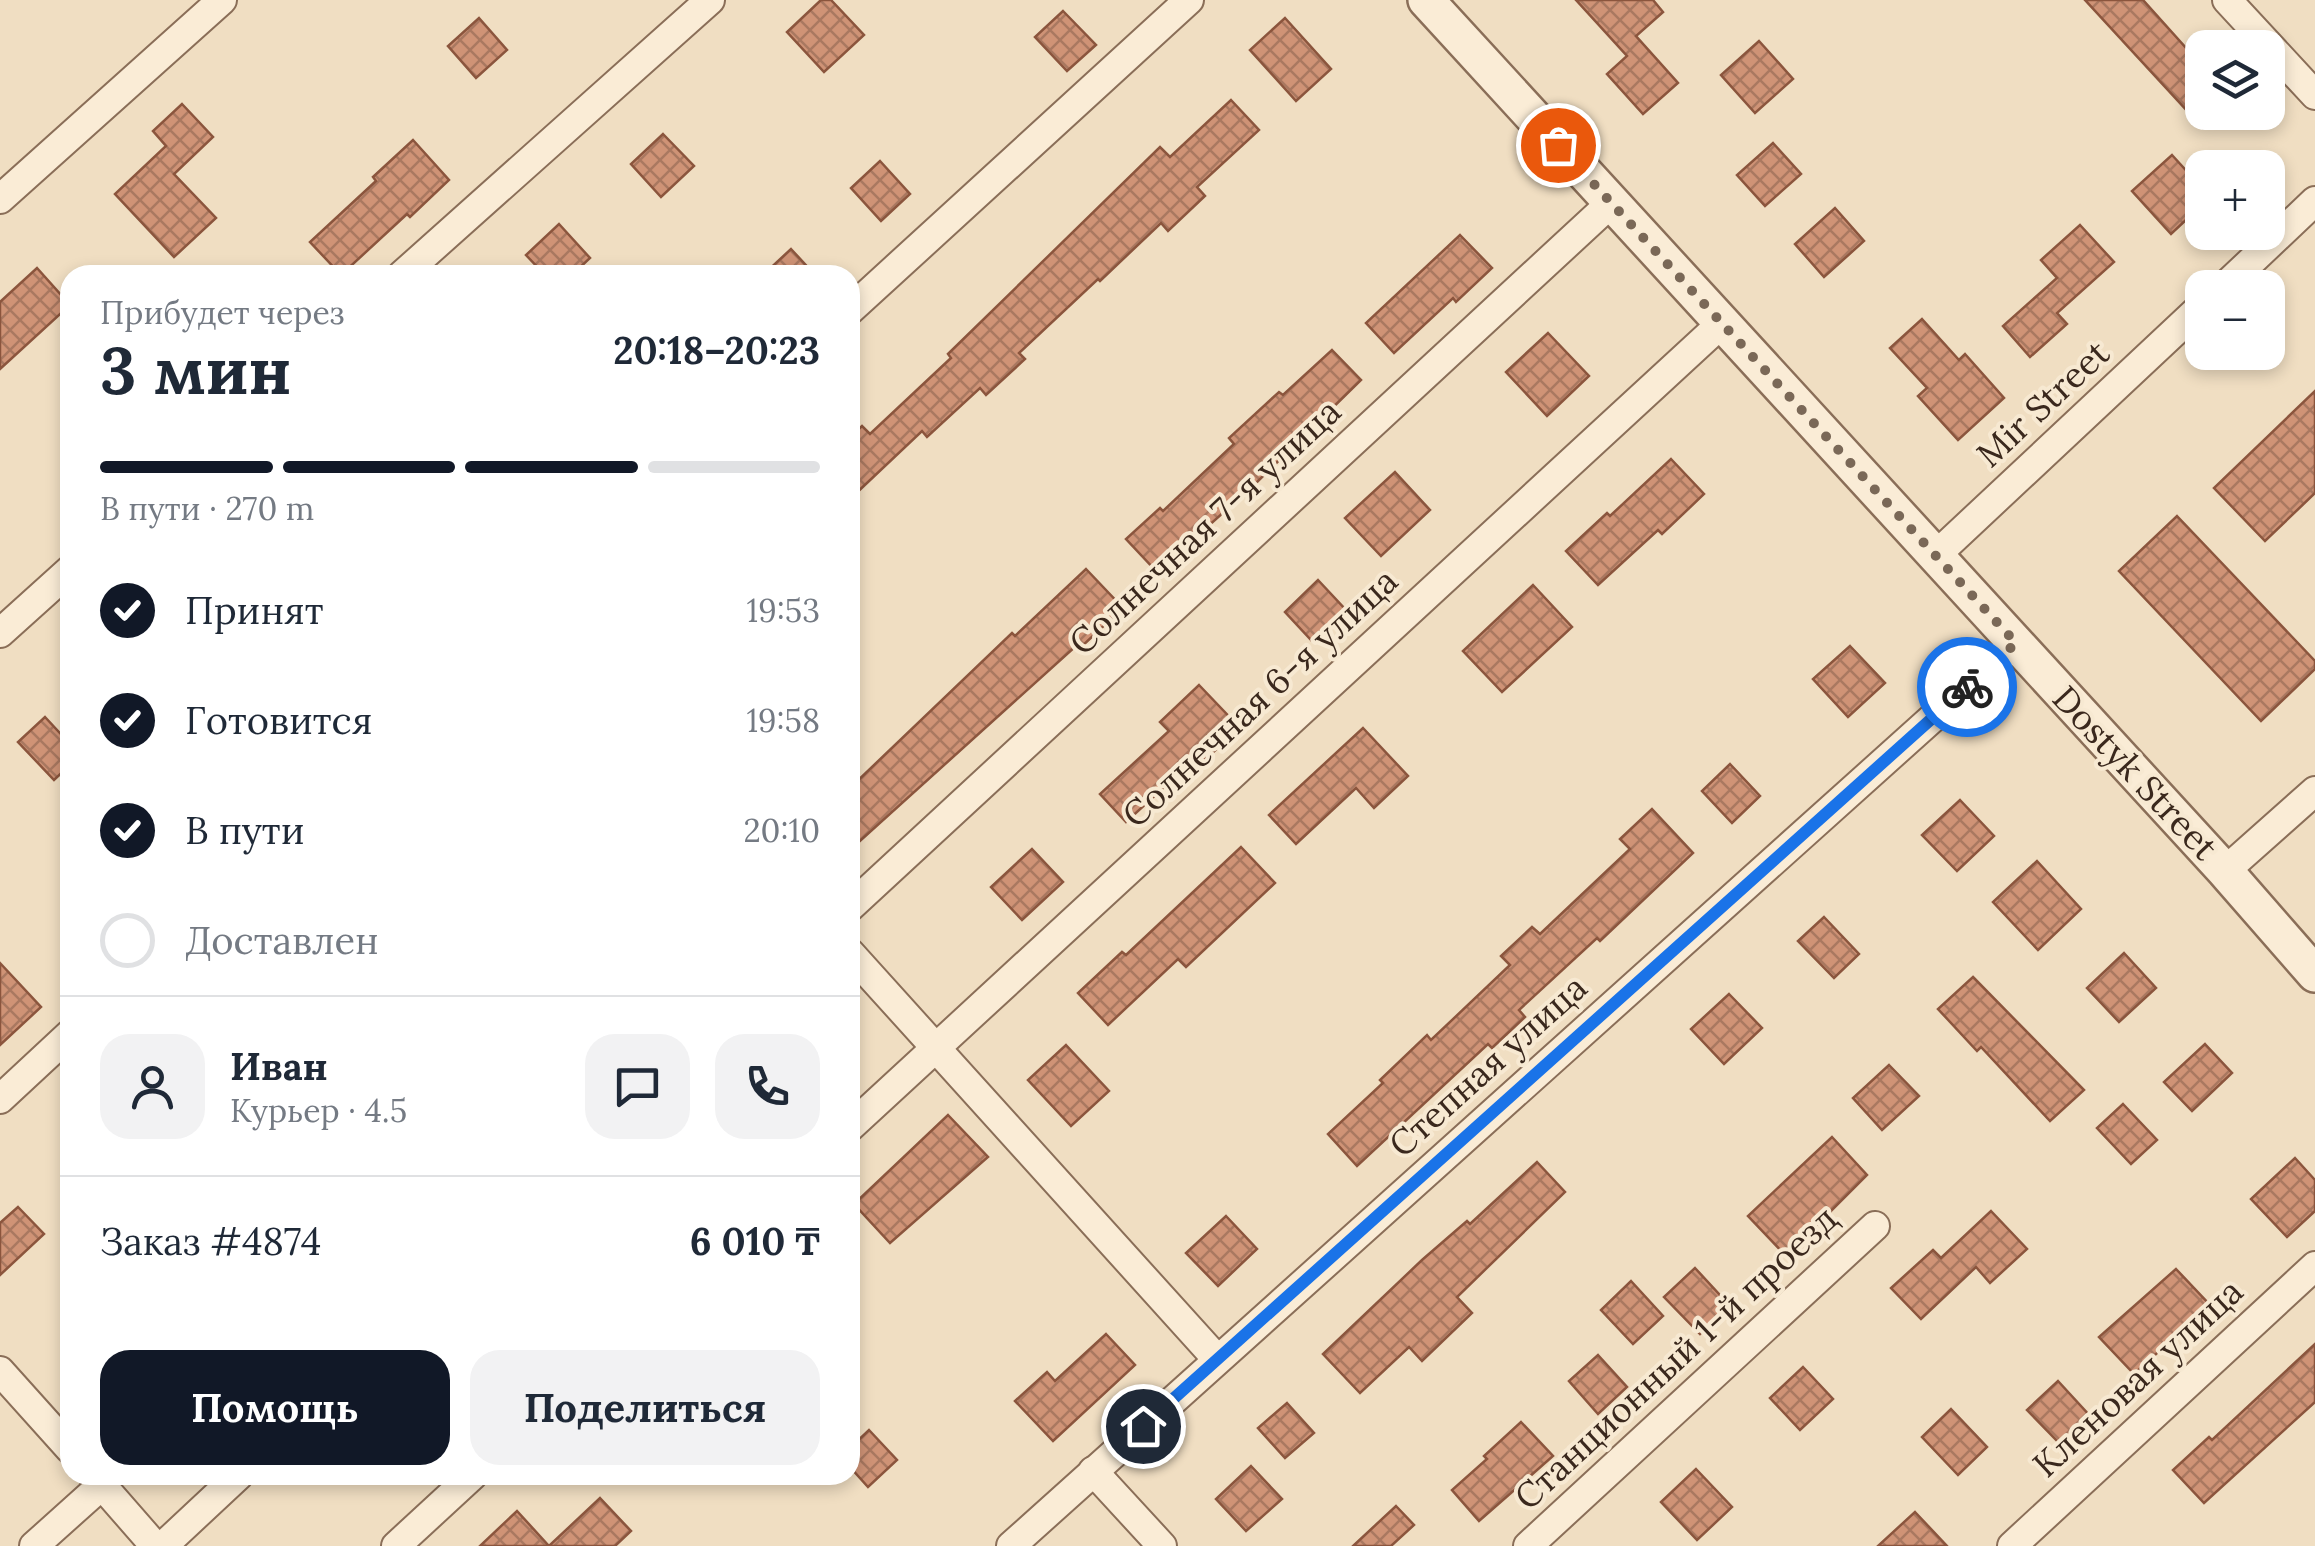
<!DOCTYPE html>
<html lang="ru">
<head>
<meta charset="utf-8">
<style>
  :root { --surface:#fff; --page:#f2f2f3; --text:#1f2937; --muted:#747a83; --line:#e0e1e3; --accent:#111827 }
  body { margin:0; font-family:Lora,serif; background:var(--page); color:var(--text); height:100vh; display:flex; flex-direction:column; font-size:38px; white-space:nowrap }
  * { box-sizing:border-box; margin:0 }
  p { font-size:32px; color:var(--muted) }
  .icon { flex:none; width:55px; height:55px; fill:none; stroke:currentColor; stroke-width:2; stroke-linecap:round; stroke-linejoin:round }
  .map { position:relative; flex:1; overflow:hidden }
  .details { position:absolute; left:60px; top:265px; width:800px; height:1220px; display:flex; flex-direction:column; background:var(--surface); border-radius:30px; box-shadow:0 5px 15px #0003 }
  .details>* { flex:none }
  .tools { position:absolute; left:2185px; top:30px; display:grid; gap:20px }
  .tools a { display:grid; place-items:center; width:100px; height:100px; border-radius:20px; background:var(--surface); box-shadow:0 5px 15px #0003; font-size:50px }
  .pin { position:absolute; display:grid; place-items:center; width:85px; height:85px; color:#fff; margin:-42px; border:5px solid #fff; border-radius:50%; box-shadow:0 2px 10px #0007 }
  .courier { position:absolute; display:grid; place-items:center; width:100px; height:100px; margin:-50px; border:8px solid #1a73e8; border-radius:50%; background:#fff; color:#222; box-shadow:0 2px 12px #0007 }
  .summary em { font-style:normal; font-weight:800 }
  .summary div { display:flex; flex-direction:column-reverse }
  .summary { display:flex; align-items:center; justify-content:space-between; height:170px; padding:0 40px }
  h1 { font-size:65px; font-weight:800; line-height:75px }
  .bar { display:grid; grid-template-columns:repeat(4,1fr); gap:15px 10px; align-content:center; height:120px; padding:0 40px }
  .bar i { height:12px; border-radius:8px; background:var(--line) }
  .bar .active { background:var(--accent) }
  .bar p { grid-column:span 4 }
  .line { display:flex; align-items:center; gap:25px; padding:0 40px; border-top:2px solid var(--line) }
  .line div { flex:1 }
  .round { display:grid; place-items:center; flex:none; width:105px; height:105px; border-radius:30px; background:var(--page) }
  ol { padding:0 40px; list-style:none }
  li { display:flex; align-items:center; gap:30px; height:110px }
  li p { margin-inline-start:auto }
  li .icon { padding:10px; border-radius:50%; background:var(--accent); color:#fff; stroke-width:4 }
  li:last-child { color:var(--muted) }
  li i { width:55px; height:55px; border:5px solid var(--line); border-radius:50% }
  .button { display:flex; gap:20px; margin-top:auto; padding:20px 40px }
  .button a { flex:1; height:115px; border-radius:30px; background:var(--accent); color:#fff; font-size:40px; font-weight:800; line-height:115px; text-align:center }
  .button a+a { background:var(--page); color:var(--text) }
  .map>svg:first-child { display:block }
</style>
</head>
<body>
<div class="map">
<svg width="2315" height="1546" viewBox="0 0 2315 1546">
  <defs>
    <pattern id="building-cross-hatch" width="8" height="8" patternUnits="userSpaceOnUse" patternTransform="scale(2.5)"><rect width="8" height="8" fill="#cf9376"/><path d="M0 0l8 8M0 8l8-8" fill="none" stroke="#a97860"/></pattern>
  </defs>
  <rect width="100%" height="100%" fill="#f0dec2"/>
  <g fill="url(#building-cross-hatch)" stroke="#8b553d" stroke-width="2.5">
    <polygon points="821,0 831,0 864,35 824,72 787,32"/>
    <polygon points="1576,0 1653,0 1663,12 1636,36 1678,83 1643,114 1607,74 1627,56"/>
    <polygon points="2085,0 2143,0 2187,49 2202,35 2202,127"/>
    <polygon points="1063,11 1096,45 1067,71 1035,37"/>
    <polygon points="479,18 507,50 476,78 448,46"/>
    <polygon points="1285,18 1331,69 1296,101 1250,50"/>
    <polygon points="1759,41 1793,79 1755,113 1721,75"/>
    <polygon points="1231,100 1259,130 1197,187 1205,196 1168,231 1161,223 1100,281 1098,279 1019,353 1025,359 986,395 980,388 927,437 922,431 850,499 850,437 862,426 870,434 951,358 948,354 1160,147 1170,157"/>
    <polygon points="182,104 213,137 174,174 216,218 174,257 115,194 166,146 153,131"/>
    <polygon points="663,134 694,166 661,197 631,164"/>
    <polygon points="413,140 449,180 410,217 407,214 341,275 310,242 376,181 373,177"/>
    <polygon points="1773,143 1801,174 1765,206 1737,175"/>
    <polygon points="2172,155 2202,188 2202,205 2171,234 2132,191"/>
    <polygon points="880,161 910,194 881,221 851,188"/>
    <polygon points="1835,208 1864,241 1824,277 1795,244"/>
    <polygon points="559,224 590,258 572,275 545,275 526,255"/>
    <polygon points="2080,225 2114,262 2057,313 2067,324 2030,357 2003,326 2057,278 2041,260"/>
    <polygon points="1460,235 1492,268 1456,302 1453,298 1394,353 1366,323"/>
    <polygon points="791,249 815,275 763,275"/>
    <polygon points="37,268 70,305 0,369 0,302"/>
    <polygon points="1922,319 1959,360 1965,354 2004,398 1958,440 1918,396 1927,388 1890,348"/>
    <polygon points="1548,333 1589,376 1547,416 1506,372"/>
    <polygon points="1332,350 1361,380 1254,485 1157,572 1126,539 1160,508 1163,511 1234,444 1229,438 1279,392 1283,395"/>
    <polygon points="2315,391 2315,493 2265,541 2214,488"/>
    <polygon points="1671,459 1704,494 1662,534 1658,530 1598,585 1566,551 1607,513 1610,516"/>
    <polygon points="1395,472 1430,510 1381,556 1345,518"/>
    <polygon points="2177,516 2315,661 2315,669 2261,721 2119,571"/>
    <polygon points="1086,569 1123,608 1080,648 1077,645 850,850 850,788 1012,633 1015,636"/>
    <polygon points="1318,580 1345,609 1311,640 1285,612"/>
    <polygon points="1533,585 1572,627 1502,692 1463,651"/>
    <polygon points="1850,646 1885,683 1848,717 1813,679"/>
    <polygon points="1199,685 1240,728 1200,764 1195,759 1126,822 1100,794 1169,731 1160,722"/>
    <polygon points="45,717 70,744 70,765 54,780 18,742"/>
    <polygon points="1363,728 1408,776 1374,808 1356,788 1296,844 1269,815"/>
    <polygon points="1730,764 1760,796 1732,823 1702,791"/>
    <polygon points="1960,800 1994,836 1957,871 1922,835"/>
    <polygon points="1652,809 1693,853 1600,941 1597,938 1519,1010 1525,1017 1492,1048 1488,1044 1357,1166 1328,1134 1383,1083 1380,1080 1427,1035 1431,1040 1510,965 1501,956 1532,927 1540,934 1630,849 1620,839"/>
    <polygon points="1241,847 1275,883 1186,967 1178,959 1108,1025 1078,993 1122,952 1126,955"/>
    <polygon points="1032,849 1063,882 1022,920 991,887"/>
    <polygon points="2037,861 2081,909 2038,950 1993,902"/>
    <polygon points="1824,917 1859,954 1834,978 1798,941"/>
    <polygon points="2124,953 2156,988 2119,1022 2087,988"/>
    <polygon points="0,963 41,1007 0,1045"/>
    <polygon points="1973,977 2084,1090 2050,1121 1981,1047 1977,1051 1938,1009"/>
    <polygon points="1729,994 1762,1028 1724,1064 1691,1029"/>
    <polygon points="2205,1044 2232,1073 2192,1111 2164,1082"/>
    <polygon points="1066,1045 1109,1091 1071,1126 1028,1080"/>
    <polygon points="1889,1065 1919,1096 1882,1130 1853,1098"/>
    <polygon points="2123,1104 2157,1140 2131,1164 2097,1128"/>
    <polygon points="948,1115 988,1157 890,1243 854,1204"/>
    <polygon points="1832,1137 1867,1175 1786,1256 1748,1216"/>
    <polygon points="2295,1158 2315,1180 2315,1211 2287,1237 2251,1199"/>
    <polygon points="1537,1162 1565,1192 1457,1297 1472,1313 1422,1361 1409,1347 1360,1393 1323,1354 1422,1260 1467,1221 1470,1224"/>
    <polygon points="18,1207 44,1234 0,1275 0,1223"/>
    <polygon points="1991,1211 2027,1249 1990,1283 1976,1267 1921,1319 1891,1288 1933,1250 1941,1258"/>
    <polygon points="1226,1216 1257,1249 1218,1286 1186,1253"/>
    <polygon points="1695,1268 1730,1306 1700,1334 1664,1297"/>
    <polygon points="2176,1269 2210,1305 2134,1374 2099,1337"/>
    <polygon points="1631,1281 1663,1316 1633,1344 1601,1310"/>
    <polygon points="1106,1334 1135,1365 1053,1441 1015,1401 1047,1372 1055,1381"/>
    <polygon points="2315,1344 2315,1402 2204,1503 2173,1470 2209,1437 2212,1440"/>
    <polygon points="1598,1355 1627,1387 1598,1414 1569,1381"/>
    <polygon points="1803,1367 1833,1399 1800,1430 1770,1398"/>
    <polygon points="2058,1381 2091,1417 2061,1445 2027,1410"/>
    <polygon points="1287,1403 1314,1433 1285,1458 1258,1428"/>
    <polygon points="1951,1409 1987,1447 1958,1475 1922,1437"/>
    <polygon points="1521,1422 1553,1456 1479,1521 1452,1490 1487,1459 1484,1456"/>
    <polygon points="869,1430 897,1460 868,1487 850,1467 850,1448"/>
    <polygon points="1251,1466 1282,1499 1246,1531 1216,1499"/>
    <polygon points="1696,1469 1732,1507 1697,1540 1661,1502"/>
    <polygon points="600,1498 631,1531 615,1546 480,1546 517,1511 549,1546"/>
    <polygon points="1396,1506 1414,1525 1391,1546 1353,1546"/>
    <polygon points="1915,1512 1947,1546 1878,1546"/>
  </g>
  <g fill="none" stroke-linecap="round" stroke-linejoin="round">
    <defs>
      <g id="minor">
        <polyline points="2227,0 2315,95"/>
        <polyline points="0,199 222,0"/>
        <polyline points="402,275 710,0"/>
        <polyline points="2223,288 2315,201"/>
        <polyline points="850,310 1189,0"/>
        <polyline points="1934,557 2202,306"/>
        <polyline points="0,633 70,570"/>
        <polyline points="2225,871 2315,791"/>
        <polyline points="850,907 1611,203"/>
        <polyline points="850,953 1217,1359"/>
        <polyline points="0,1099 70,1034"/>
        <polyline points="850,1127 1721,324"/>
        <polyline points="0,1371 70,1449"/>
        <polyline points="1093,1471 1162,1546"/>
        <polyline points="93,1475 155,1546"/>
        <polyline points="34,1546 102,1485"/>
        <polyline points="163,1546 239,1475"/>
        <polyline points="396,1546 473,1475"/>
        <polyline points="1011,1546 2016,643"/>
        <polyline points="1528,1546 1875,1226"/>
        <polyline points="2012,1546 2315,1266"/>
      </g>
      <polyline id="tertiary" points="1426,0 2225,871 2315,974"/>
    </defs>
    <use href="#minor" stroke="#8a6e58" stroke-width="32"/>
    <use href="#tertiary" stroke="#8a6e58" stroke-width="40"/>
    <use href="#minor" stroke="#faecd6" stroke-width="28"/>
    <use href="#tertiary" stroke="#faecd6" stroke-width="35"/>
  </g>
  <g fill="none" stroke-linecap="round" stroke-linejoin="round">
    <polyline stroke="#7a6857" stroke-width="10" stroke-dasharray="0 18" points="1558,145 2016,643 1967,687"/>
    <polyline stroke="#1a73e8" stroke-width="12" points="1143,1426 1967,687"/>
  </g>
  <g text-anchor="middle" stroke-width="8" stroke-linejoin="round" paint-order="stroke">
    <g font-size="35" fill="#3a281d" stroke="#f7e9d2">
      <text transform="translate(2043 404) rotate(-43)" y="12">Mir Street</text>
      <text transform="translate(1205 527) rotate(-43)" y="12">Солнечная 7-я улица</text>
      <text transform="translate(1260 698) rotate(-43)" y="12">Солнечная 6-я улица</text>
      <text transform="translate(2135 773) rotate(47)" y="12">Dostyk Street</text>
      <text transform="translate(1488 1066) rotate(-42)" y="12">Степная улица</text>
      <text transform="translate(1676 1358) rotate(-43)" y="12">Станционный 1-й проезд</text>
      <text transform="translate(2138 1378) rotate(-43)" y="12">Кленовая улица</text>
    </g>
  </g>
</svg>
<div class="tools">
<a><svg class="icon" aria-label="layers" viewBox="0 0 24 24"><path d="M12 4l9 5-9 5-9-5zM3 14l9 5 9-5"/></svg></a>
<a>+</a>
<a>−</a>
</div>
<div class="pin" style="left:1558px;top:145px;background:#ea580c"><svg class="icon" aria-label="bag" viewBox="0 0 24 24"><path d="M5 8h14l-1 12H6zM9 8a3 3 0 0 1 6 0"/></svg></div>
<div class="pin" style="left:1143px;top:1426px;background:#1f2937"><svg class="icon" aria-label="home" viewBox="0 0 24 24"><path d="M3 11l9-7 9 7M6 9v11h12V9"/></svg></div>
<div class="courier" style="left:1967px;top:687px"><svg class="icon" aria-label="bike" viewBox="0 0 24 24"><circle cx="6" cy="16" r="4"/><circle cx="18" cy="16" r="4"/><path d="M6 16l4-8h5l3 8M10 8l3 8H6M13 5h3"/></svg></div>
<section class="details">
<div class="summary"><div><h1>3 мин</h1><p>Прибудет через</p></div><em>20:18–20:23</em></div>
<div class="bar"><i class="active"></i><i class="active"></i><i class="active"></i><i></i><p>В пути · 270 m</p></div>
<ol>
<li><svg class="icon" aria-label="check" viewBox="0 0 24 24"><path d="M5 12l5 5 9-10"/></svg>Принят<p>19:53</p></li>
<li><svg class="icon" aria-label="check" viewBox="0 0 24 24"><path d="M5 12l5 5 9-10"/></svg>Готовится<p>19:58</p></li>
<li><svg class="icon" aria-label="check" viewBox="0 0 24 24"><path d="M5 12l5 5 9-10"/></svg>В пути<p>20:10</p></li>
<li><i></i>Доставлен</li>
</ol>
<div class="line" style="height:180px"><a class="round"><svg class="icon" aria-label="person" viewBox="0 0 24 24"><circle cx="12" cy="8" r="4"/><path d="M4 21q1-7 8-7t8 7"/></svg></a><div><b>Иван</b><p>Курьер · 4.5</p></div><a class="round"><svg class="icon" aria-label="chat" viewBox="0 0 24 24"><path d="M4 5h16v11H9l-5 4z"/></svg></a><a class="round"><svg class="icon" aria-label="phone" viewBox="0 0 24 24"><path d="M5 4h4l2 5-3 2q2 4 5 5l2-3 5 2v4C11 20 4 13 5 4z"/></svg></a></div>
<div class="line" style="height:130px"><div>Заказ #4874</div><b>6 010 ₸</b></div>
<div class="button"><a>Помощь</a><a>Поделиться</a></div>
</section>
</div>
</body>
</html>
